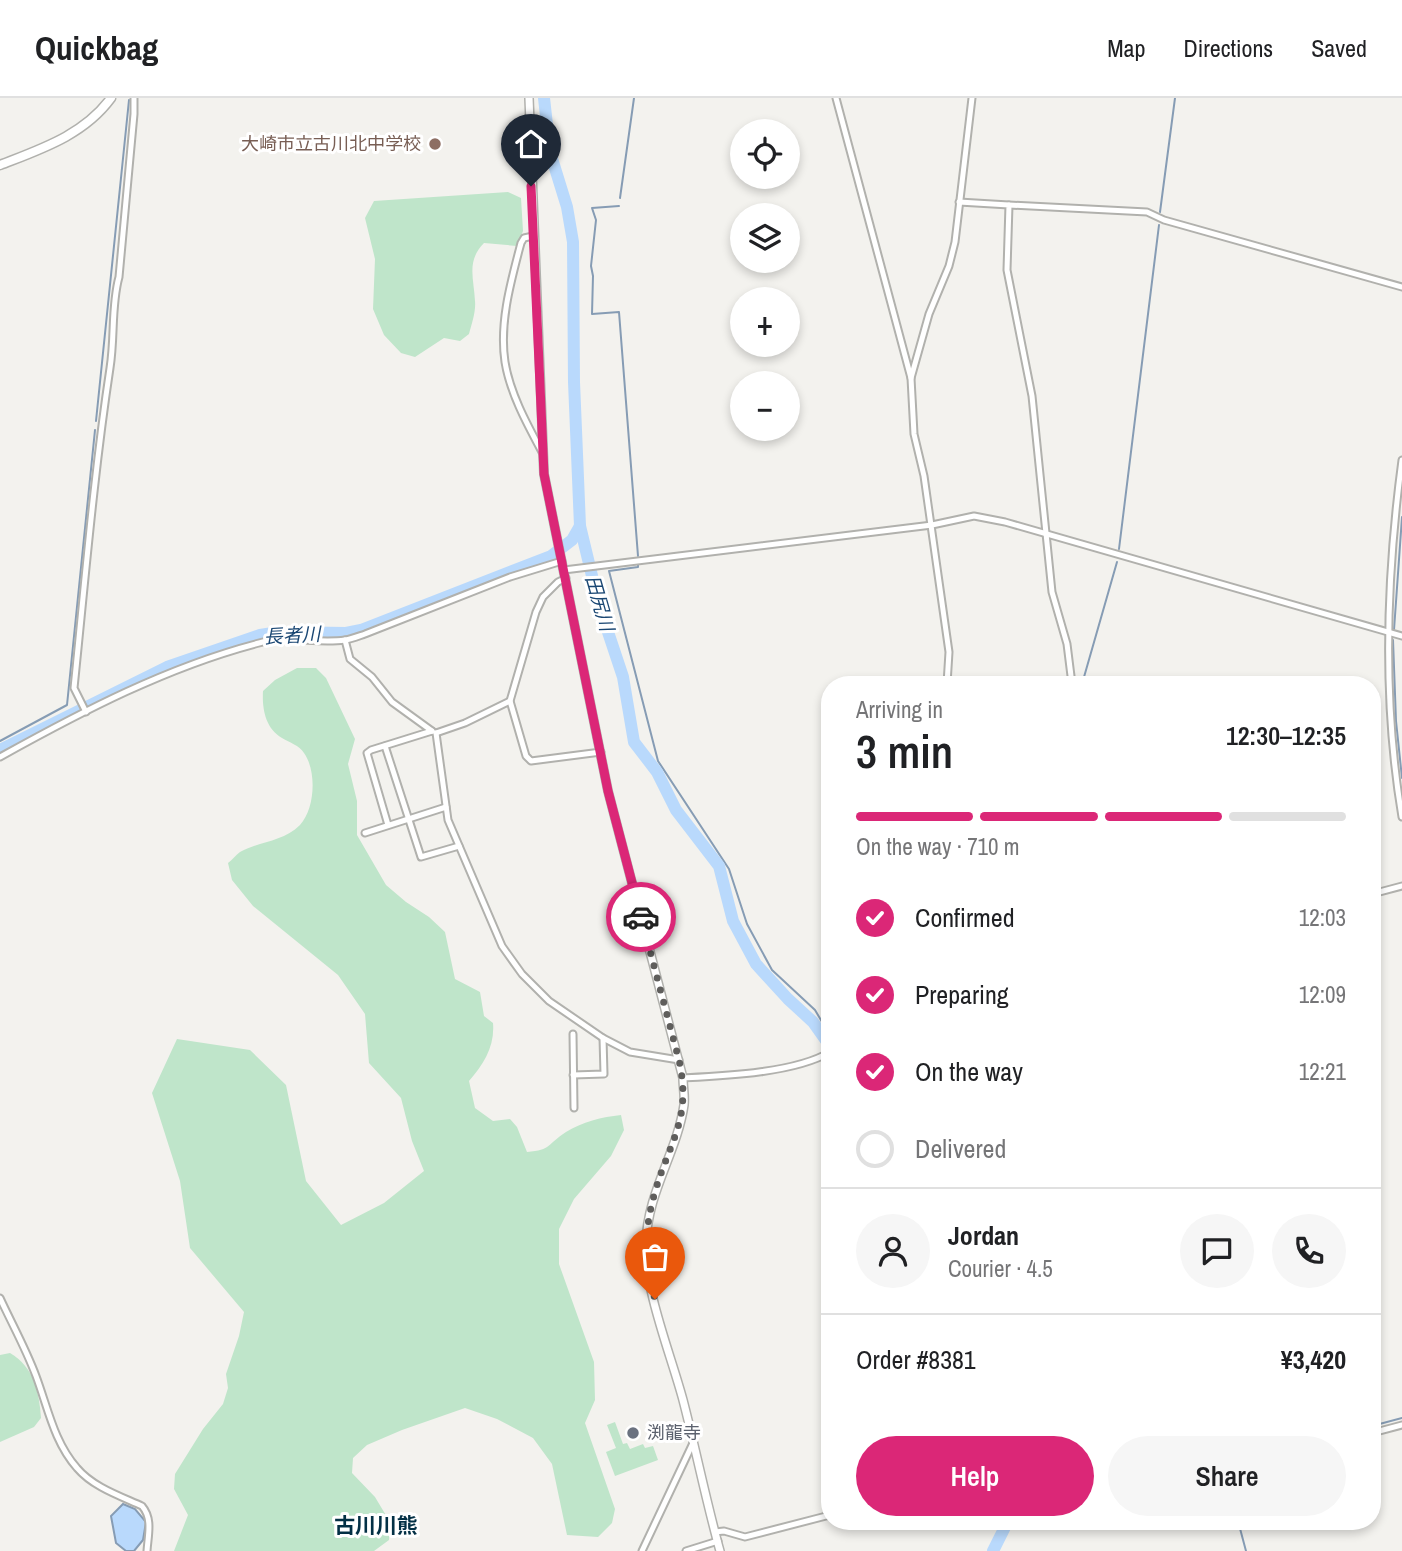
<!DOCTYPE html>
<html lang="en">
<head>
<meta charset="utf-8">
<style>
  :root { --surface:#fff; --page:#f6f6f6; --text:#202124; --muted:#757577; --line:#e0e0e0; --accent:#db2777 }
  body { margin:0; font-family:"Archivo Narrow","Noto Sans JP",sans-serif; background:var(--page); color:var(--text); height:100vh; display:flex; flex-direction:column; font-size:26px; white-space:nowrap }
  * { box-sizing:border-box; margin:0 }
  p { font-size:23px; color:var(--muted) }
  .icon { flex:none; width:38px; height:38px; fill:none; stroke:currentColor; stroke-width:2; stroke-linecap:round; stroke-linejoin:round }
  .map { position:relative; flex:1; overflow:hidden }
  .panel { position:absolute; left:821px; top:578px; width:560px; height:854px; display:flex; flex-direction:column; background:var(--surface); border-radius:28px; box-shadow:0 4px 10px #0003 }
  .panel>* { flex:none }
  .fabs { position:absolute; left:730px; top:21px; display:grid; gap:14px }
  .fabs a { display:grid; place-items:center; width:70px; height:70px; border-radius:50%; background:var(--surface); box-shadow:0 4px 10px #0003; font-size:35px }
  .pin { position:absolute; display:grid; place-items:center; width:60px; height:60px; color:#fff; margin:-72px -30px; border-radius:50% 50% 50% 0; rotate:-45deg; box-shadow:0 0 7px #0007 }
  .pin .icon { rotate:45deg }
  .courier { position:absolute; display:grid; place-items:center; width:70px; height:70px; margin:-35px; border:5px solid #db2777; border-radius:50%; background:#fff; color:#222; box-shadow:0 2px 9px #0007 }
  .head em { font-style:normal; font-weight:600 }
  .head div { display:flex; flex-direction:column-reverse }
  .head { display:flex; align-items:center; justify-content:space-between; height:119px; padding:0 35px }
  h1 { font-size:46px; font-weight:600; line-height:52px }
  .bar { display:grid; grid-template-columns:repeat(4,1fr); gap:10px 7px; align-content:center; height:84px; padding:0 35px }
  .bar i { height:9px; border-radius:5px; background:var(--line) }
  .bar .on { background:var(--accent) }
  .bar p { grid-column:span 4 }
  .line { display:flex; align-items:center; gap:18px; padding:0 35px; border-top:2px solid var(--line) }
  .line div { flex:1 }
  .round { display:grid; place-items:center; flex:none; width:74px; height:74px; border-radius:37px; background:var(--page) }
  ol { padding:0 35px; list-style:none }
  li { display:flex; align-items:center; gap:21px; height:77px }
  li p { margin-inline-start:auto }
  li .icon { padding:7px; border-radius:50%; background:var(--accent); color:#fff; stroke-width:4 }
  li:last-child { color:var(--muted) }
  li i { width:38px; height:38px; border:4px solid var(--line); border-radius:50% }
  .action { display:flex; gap:14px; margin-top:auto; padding:14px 35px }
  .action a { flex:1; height:80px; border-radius:42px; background:var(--accent); color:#fff; font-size:28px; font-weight:600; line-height:80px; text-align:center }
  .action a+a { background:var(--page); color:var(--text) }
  header { display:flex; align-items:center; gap:42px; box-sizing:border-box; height:98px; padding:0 35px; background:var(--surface); border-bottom:2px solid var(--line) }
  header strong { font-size:33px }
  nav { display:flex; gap:38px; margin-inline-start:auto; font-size:24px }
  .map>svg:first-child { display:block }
</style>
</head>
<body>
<header>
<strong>Quickbag</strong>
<nav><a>Map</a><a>Directions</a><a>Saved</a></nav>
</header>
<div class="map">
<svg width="1402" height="1453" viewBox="0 0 1402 1453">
  <rect width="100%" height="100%" fill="#f3f2ee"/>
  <g fill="#bfe5ca">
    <path d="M508 94 521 100 523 133 517 148 484 145C466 163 474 181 475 203 476 213 472 225 469 236L460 243 444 240 415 259 401 255 384 237 373 211 375 161 365 120 374 103Z"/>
    <path d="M297 570H316L326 580 355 641 348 666 357 703V737L386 787 406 804 429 819 445 834 455 881 480 894 484 918 493 925C495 948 484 966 469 983L475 1010 493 1023 510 1021 517 1029 527 1054C552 1052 547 1046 566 1034 582 1024 602 1019 621 1017L624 1032 611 1058 574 1101 559 1131V1166L594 1264 595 1302 585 1325 615 1411 612 1425 598 1439 567 1437 552 1366 533 1340 497 1321 465 1310 402 1332 367 1347 353 1360 352 1375 375 1399 390 1424 389 1442 374 1453H174L188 1417 174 1391 175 1376 203 1331 223 1306 228 1290 226 1276 239 1238 244 1214 190 1150 180 1083 152 995 177 941 250 952 286 987 306 1083 341 1127 384 1105 424 1073 412 1043 401 1000 369 965 365 916 338 877 253 808 232 782 228 765C232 762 236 757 240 754 260 743 283 744 300 727 315 711 317 673 304 655 299 647 290 645 282 640 265 630 262 610 263 593L275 582Z"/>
    <path d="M10 1255C34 1269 39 1294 41 1320L34 1329 0 1344V1257Z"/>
    <polygon points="615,1324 623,1346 627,1345 630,1351 643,1346 645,1350 653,1348 658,1362 615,1378 606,1354 616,1350 607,1327"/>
  </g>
  <polygon fill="#b9d9fc" stroke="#869cb4" stroke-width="2" points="123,1406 135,1411 146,1424 143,1442 134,1453 126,1453 116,1445 111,1418"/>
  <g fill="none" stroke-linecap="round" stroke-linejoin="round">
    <g stroke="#869cb4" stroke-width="2">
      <polyline points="620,100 634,0"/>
      <polyline points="619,108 592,110 596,122 591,168 593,178 592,216 619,214 638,458"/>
      <polyline points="1160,114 1175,0"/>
      <polyline points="96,323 129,2"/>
      <polyline points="1119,451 1159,127"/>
      <polyline points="638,465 638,469 609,473 658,663 729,771 747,826 772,872 815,912 828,934"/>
      <polyline points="1394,532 1402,419"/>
      <polyline points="1393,542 1396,623 1402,680"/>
      <polyline points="1082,586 1117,464"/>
      <polyline points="0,643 67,607 95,332"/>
      <polyline points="1372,799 1384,795"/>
      <polyline points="1372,1328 1402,1320"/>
      <polyline points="1238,1423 1246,1453"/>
    </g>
    <g stroke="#b9d9fc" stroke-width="12">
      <polyline points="544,0 550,54 567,109 573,144 574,284 580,428 599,507 623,579 634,644 657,674 676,712 719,768 733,823 756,866 788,901 813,924 830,948"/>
      <polyline points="0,652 167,569 260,537 279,534 346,535 361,532 551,458 572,442 580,428"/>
      <polyline points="993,1453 1008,1423"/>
    </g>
    <defs>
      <g id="minor">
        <polyline points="836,0 911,280 914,336 924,378 949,554 947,586"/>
        <polyline points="959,104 1009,107 1007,172 1032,298 1052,494 1067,546 1072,586"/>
        <polyline points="1009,107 1147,114 1164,122 1402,189"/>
        <path d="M533 138 524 140 521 145C511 183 499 225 505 264 510 295 527 326 542 354"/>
        <polyline points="911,280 929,216 949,168 955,144 972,0"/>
        <path d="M1402 362C1386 481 1382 601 1402 719"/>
        <polyline points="564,472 932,427 974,418 1005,424 1402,538"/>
        <polyline points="566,480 558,484 543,499 536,514 510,603 526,658 531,663 601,654"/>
        <polyline points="345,542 350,561 372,579 392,604 432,633"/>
        <path d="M86 614 74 590C85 483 94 376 110 270 115 239 111 208 119 179L134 16V0"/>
        <polyline points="436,635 448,722 502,848 522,876 549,903 603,940 630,954 679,962"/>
        <polyline points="436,635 465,625 510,603"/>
        <polyline points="385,648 421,759 459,748"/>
        <path d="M0 659C83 613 167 569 259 545 288 537 316 546 345 542 352 541 359 538 365 536L510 479 562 463"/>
        <polyline points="388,727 367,655 371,652 432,633"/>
        <polyline points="365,735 446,709"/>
        <polyline points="1372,796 1402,788"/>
        <polyline points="573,936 574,1010"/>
        <polyline points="573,977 604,976 603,940"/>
        <path d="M683 980C723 978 795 975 830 954"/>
        <path d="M0 1200C12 1226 26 1251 36 1278 48 1310 54 1344 77 1370 93 1389 120 1398 142 1408 153 1421 148 1437 147 1453"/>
        <polyline points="1372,1335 1402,1327"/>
        <polyline points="1029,1423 1050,1426 1064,1423"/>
        <polyline points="715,1434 724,1433 745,1439 830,1417"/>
        <polyline points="642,1453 693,1345"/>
        <polyline points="686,1453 718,1443"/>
      </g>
      <path id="tertiary" d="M529 0 544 376 608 693 683 980C683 989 685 998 684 1007 677 1055 647 1094 646 1146 644 1191 671 1257 683 1302 696 1352 706 1403 720 1453"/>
      <path id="secondary" d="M0 67C41 51 84 37 111 0"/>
    </defs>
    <use href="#minor" stroke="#b1b1ad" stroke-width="9"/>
    <use href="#tertiary" stroke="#b1b1ad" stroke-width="10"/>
    <use href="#secondary" stroke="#b1b1ad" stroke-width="11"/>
    <use href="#minor" stroke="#fff" stroke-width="5"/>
    <use href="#tertiary" stroke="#fff" stroke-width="7"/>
    <use href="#secondary" stroke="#fff" stroke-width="8"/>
  </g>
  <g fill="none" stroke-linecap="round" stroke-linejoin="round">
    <path stroke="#5f5e5c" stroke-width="7" stroke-dasharray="0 12.6" d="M641 819 679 962C692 1021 670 1042 655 1094 644 1131 644 1164 655 1201"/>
    <polyline stroke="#db2777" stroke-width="9" points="531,88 544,376 608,693 641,819"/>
  </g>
  <circle fill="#8d6e63" stroke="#fff" stroke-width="2.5" cx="435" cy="46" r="7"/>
  <circle fill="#6b7280" stroke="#fff" stroke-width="2.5" cx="633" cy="1335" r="7"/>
  <g text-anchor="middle" stroke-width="6" stroke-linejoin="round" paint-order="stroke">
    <g font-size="18" fill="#785e54" stroke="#fff" text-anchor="end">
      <text x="421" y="52">大崎市立古川北中学校</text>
    </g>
    <g font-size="18" fill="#5b616d" stroke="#fff" text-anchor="start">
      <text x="647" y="1341">渕龍寺</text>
    </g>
    <g font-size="19" font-style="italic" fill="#1a4773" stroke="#fff">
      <text transform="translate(600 505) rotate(74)" y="7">田尻川</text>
      <text transform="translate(292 537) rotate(-3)" y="7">長者川</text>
    </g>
    <g font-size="21" font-weight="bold" fill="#033045" stroke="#fff">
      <text x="376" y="1435">古川川熊</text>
    </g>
  </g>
</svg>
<div class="fabs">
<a><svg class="icon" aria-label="locate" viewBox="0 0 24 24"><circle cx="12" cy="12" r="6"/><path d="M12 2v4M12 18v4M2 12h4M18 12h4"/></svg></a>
<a><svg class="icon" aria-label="layers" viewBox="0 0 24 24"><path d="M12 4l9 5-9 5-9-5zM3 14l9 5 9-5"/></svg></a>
<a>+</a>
<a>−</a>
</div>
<div class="pin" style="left:655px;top:1201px;background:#ea580c"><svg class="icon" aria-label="bag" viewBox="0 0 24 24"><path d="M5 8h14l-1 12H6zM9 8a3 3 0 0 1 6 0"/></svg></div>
<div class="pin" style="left:531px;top:88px;background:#1f2937"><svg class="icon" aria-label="home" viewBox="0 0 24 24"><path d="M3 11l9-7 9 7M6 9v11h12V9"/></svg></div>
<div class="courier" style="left:641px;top:819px"><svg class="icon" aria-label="car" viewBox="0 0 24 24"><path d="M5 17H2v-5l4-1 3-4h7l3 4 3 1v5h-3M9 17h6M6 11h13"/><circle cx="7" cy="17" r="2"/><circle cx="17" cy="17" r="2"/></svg></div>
<section class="panel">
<div class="head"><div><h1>3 min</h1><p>Arriving in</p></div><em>12:30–12:35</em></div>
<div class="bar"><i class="on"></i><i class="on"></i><i class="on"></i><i></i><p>On the way · 710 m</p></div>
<ol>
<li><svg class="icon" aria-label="check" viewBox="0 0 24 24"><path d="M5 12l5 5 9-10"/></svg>Confirmed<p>12:03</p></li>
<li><svg class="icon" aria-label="check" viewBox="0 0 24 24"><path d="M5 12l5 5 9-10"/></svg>Preparing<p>12:09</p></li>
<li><svg class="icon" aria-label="check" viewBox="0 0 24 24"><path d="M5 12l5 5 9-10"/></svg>On the way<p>12:21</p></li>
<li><i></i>Delivered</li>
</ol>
<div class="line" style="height:126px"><a class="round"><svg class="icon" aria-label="person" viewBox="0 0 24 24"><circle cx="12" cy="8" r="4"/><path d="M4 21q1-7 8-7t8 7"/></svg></a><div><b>Jordan</b><p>Courier · 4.5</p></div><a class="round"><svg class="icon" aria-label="chat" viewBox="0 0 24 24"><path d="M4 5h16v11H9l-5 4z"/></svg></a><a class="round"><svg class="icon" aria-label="phone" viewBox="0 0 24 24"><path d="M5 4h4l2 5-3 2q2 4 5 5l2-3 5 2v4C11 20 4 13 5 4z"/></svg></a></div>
<div class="line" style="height:91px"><div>Order #8381</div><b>¥3,420</b></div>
<div class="action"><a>Help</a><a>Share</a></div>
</section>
</div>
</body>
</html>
